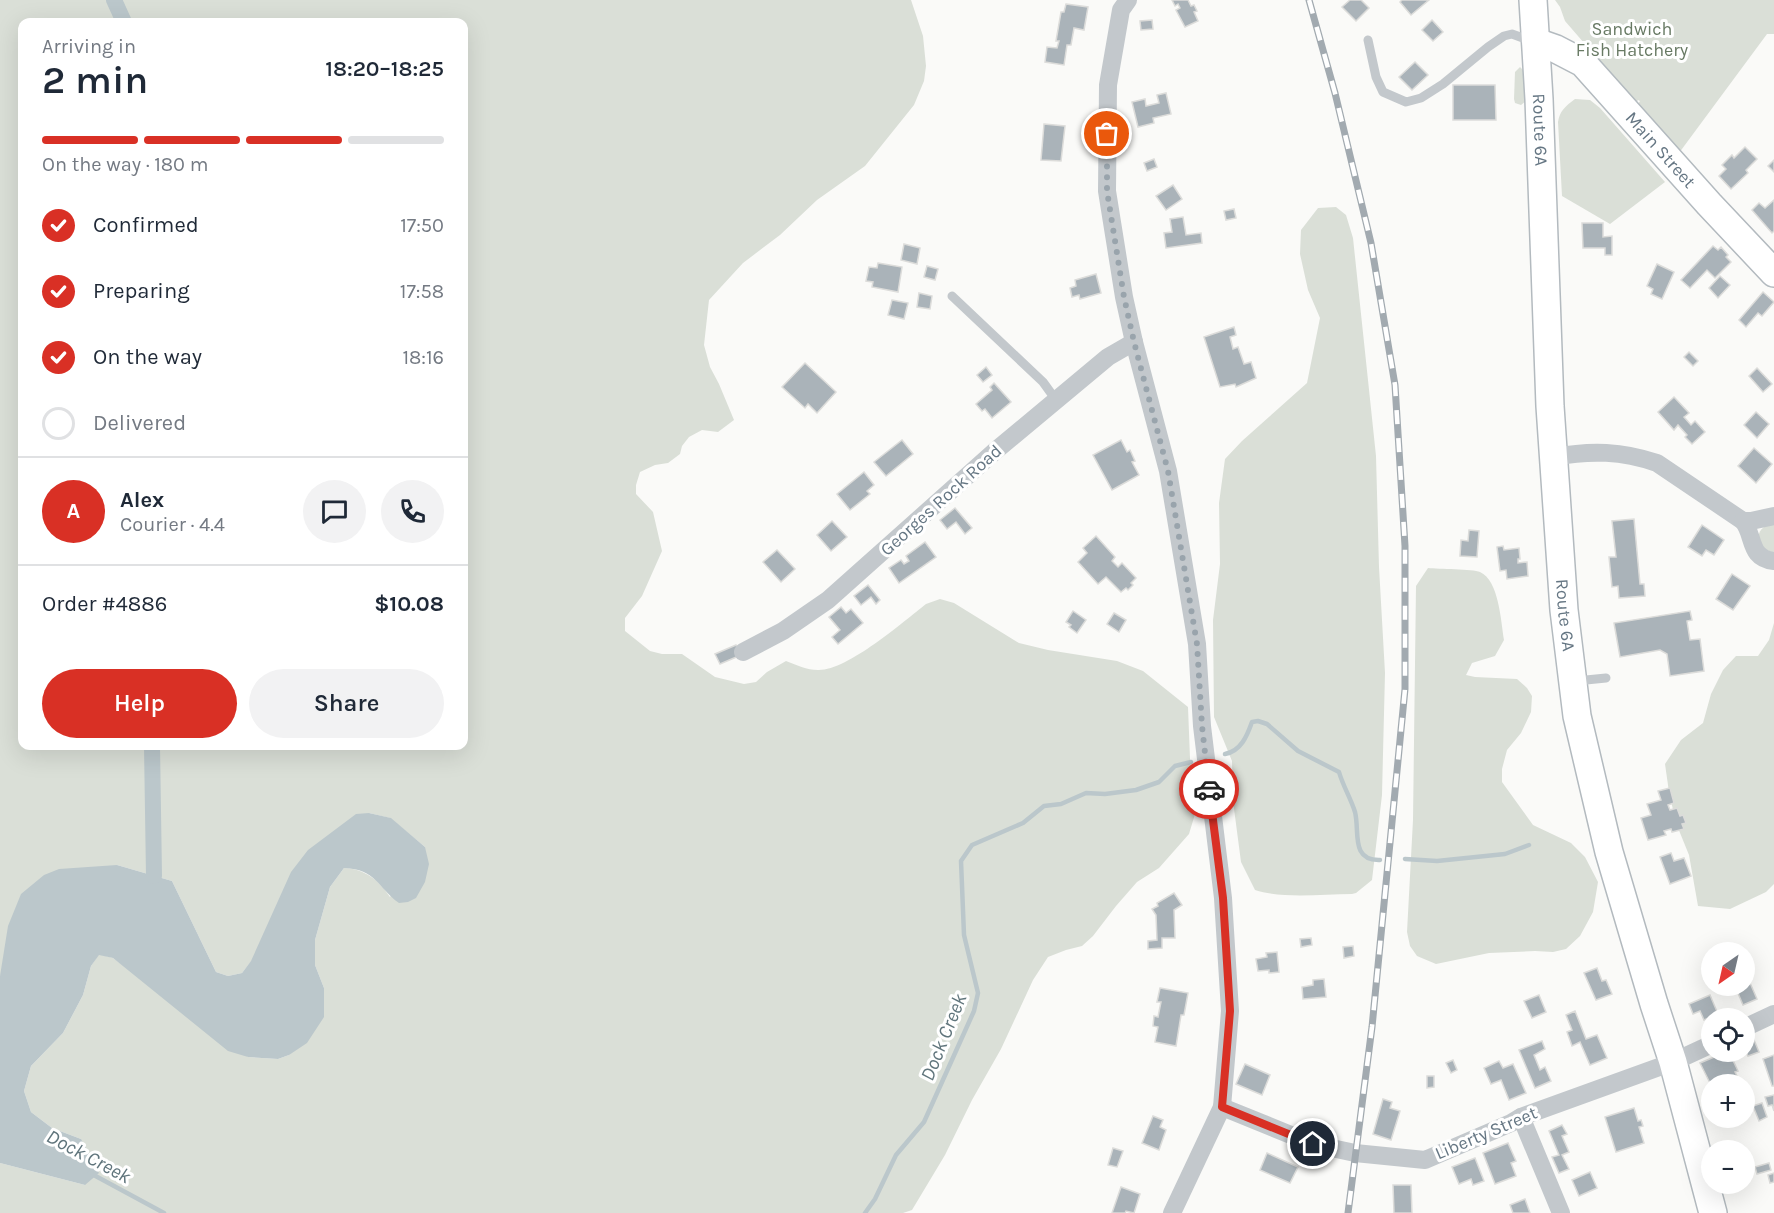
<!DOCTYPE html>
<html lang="en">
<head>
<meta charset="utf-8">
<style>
  :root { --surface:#fff; --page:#f2f2f3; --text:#1f2937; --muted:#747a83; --line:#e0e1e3; --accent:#d93025 }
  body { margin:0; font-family:Karla,sans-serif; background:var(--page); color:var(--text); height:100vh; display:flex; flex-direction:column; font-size:22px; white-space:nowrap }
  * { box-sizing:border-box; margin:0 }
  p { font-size:20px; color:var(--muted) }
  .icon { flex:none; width:33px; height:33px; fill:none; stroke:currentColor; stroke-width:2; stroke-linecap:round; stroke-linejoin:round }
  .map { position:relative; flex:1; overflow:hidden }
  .drawer { position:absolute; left:18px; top:18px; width:450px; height:732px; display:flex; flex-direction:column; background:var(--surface); border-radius:12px; box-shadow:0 6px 24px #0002 }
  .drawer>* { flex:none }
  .needle { width:39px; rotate:214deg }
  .buttons { position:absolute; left:1701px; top:942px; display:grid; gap:12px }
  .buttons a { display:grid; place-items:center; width:54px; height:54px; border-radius:50%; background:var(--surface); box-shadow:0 6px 24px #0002; font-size:30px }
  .pin { position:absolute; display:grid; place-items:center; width:51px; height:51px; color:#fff; margin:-26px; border:3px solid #fff; border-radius:50%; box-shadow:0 2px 6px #0007 }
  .courier { position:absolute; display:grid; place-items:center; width:60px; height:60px; margin:-30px; border:4px solid #d93025; border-radius:50%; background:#fff; color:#222; box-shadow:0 2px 8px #0007 }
  .summary em { font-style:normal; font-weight:600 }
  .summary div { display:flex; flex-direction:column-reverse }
  .summary { display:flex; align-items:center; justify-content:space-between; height:102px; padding:0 24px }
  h1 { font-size:39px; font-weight:600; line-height:45px }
  .bar { display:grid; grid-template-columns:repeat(4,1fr); gap:9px 6px; align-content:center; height:72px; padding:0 24px }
  .bar i { height:8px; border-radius:4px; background:var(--line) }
  .bar .current { background:var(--accent) }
  .bar p { grid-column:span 4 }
  .line { display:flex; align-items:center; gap:15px; padding:0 24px; border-top:2px solid var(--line) }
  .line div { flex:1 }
  .round { display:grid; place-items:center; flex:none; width:63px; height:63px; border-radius:32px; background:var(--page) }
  ol { padding:0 24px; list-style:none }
  li { display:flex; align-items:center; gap:18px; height:66px }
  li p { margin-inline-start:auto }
  li .icon { padding:6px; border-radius:50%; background:var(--accent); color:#fff; stroke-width:4 }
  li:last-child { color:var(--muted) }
  li i { width:33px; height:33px; border:3px solid var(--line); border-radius:50% }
  .primary-button { display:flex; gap:12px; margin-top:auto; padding:12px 24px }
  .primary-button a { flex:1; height:69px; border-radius:36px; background:var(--accent); color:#fff; font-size:24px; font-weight:600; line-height:69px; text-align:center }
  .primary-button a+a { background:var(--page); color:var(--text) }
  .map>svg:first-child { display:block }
</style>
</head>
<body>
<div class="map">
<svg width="1774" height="1213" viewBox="0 0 1774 1213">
  <rect width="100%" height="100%" fill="#fafaf8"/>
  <g fill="#dadfd7" fill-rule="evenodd">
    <path d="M0 0H911L923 36 926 66 924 81 914 105 865 166 817 200 780 235 743 263 709 300 704 345 710 367 719 384 734 420 718 432 702 430 689 437 682 446 680 454 668 463 655 465 640 472 636 485V494L653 512 662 551 642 596 625 618V631L650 651 662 654H682L715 677 744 684 756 682 767 672 786 661C796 665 807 670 818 670 847 671 903 622 926 604L940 599 954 603 1019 643 1048 650 1117 661 1143 671 1188 707 1191 784 1195 814 1189 834 1159 868 1137 882 1116 906 1093 936 1082 946 1066 950 1048 957 1033 980 1001 1049 972 1100 945 1155 912 1210 903 1213H0V1163L85 1185 81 1139 52 1128 31 1112 24 1091 31 1066 63 1033 83 995 91 966 99 954 113 958 248 1057 278 1059 289 1055 324 988 315 965V940L330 887 344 868C365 869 379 880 390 897L425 847 390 818 369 813 242 973 228 976 216 972 172 881 117 865 0 976ZM22 22H464V746H22Z"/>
    <polygon points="1555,0 1774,0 1774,34 1767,34 1679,153 1638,104 1640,101 1638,100 1636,103 1565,21 1560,7"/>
    <polygon points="1520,67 1524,71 1526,101 1521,105 1515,103 1514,99 1515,72"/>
    <path d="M1575 99 1590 100 1600 108 1665 182 1610 224 1562 196 1558 122C1560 110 1566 106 1575 99Z"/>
    <path d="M1336 207 1346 215 1353 238 1376 456 1379 567 1385 673 1382 795 1372 880 1356 893 1352 894C1322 894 1283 899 1255 890L1241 862 1233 801 1232 761 1214 717 1213 620 1220 564 1219 503 1225 459 1242 441 1307 383 1320 318 1308 290 1300 254 1301 230 1318 208Z"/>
    <path d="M1774 524V553L1764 549 1758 537C1760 528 1765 525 1774 524Z"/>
    <path d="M1428 568C1438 569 1473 569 1480 572 1499 580 1501 622 1504 640L1495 656 1472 663 1466 675 1475 677 1517 679 1527 688 1532 696 1531 712 1521 733 1507 750 1502 769V782L1533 825 1571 843 1585 857 1598 882 1593 912 1580 936 1566 949 1553 952 1535 951 1489 953 1436 964 1417 956 1410 946 1407 932 1413 820 1416 586Z"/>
    <polygon points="1774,623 1774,884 1766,892 1730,909 1698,906 1689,855 1676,823 1669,792 1665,764 1681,740 1703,723 1711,694 1723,670 1736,656 1758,656 1769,640"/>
  </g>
  <path fill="#bbc7cb" d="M369 813 391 818 425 847 429 864 425 882 416 898 408 902 399 903C378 888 376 869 344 868L330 887 315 940V965L324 988V1017L307 1043 289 1055 278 1059 248 1057 228 1051 113 958 99 955 91 966 83 995 63 1033 31 1066 24 1091 31 1112 52 1128 81 1139 99 1173 85 1185 0 1163V976L8 926 21 894 44 875 59 869 117 865 172 881 216 972 228 976 242 973 251 961 291 872 308 850 356 814Z"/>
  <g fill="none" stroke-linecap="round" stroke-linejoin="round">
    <g stroke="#bbc7cb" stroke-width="4.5">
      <path d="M1225 754C1241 751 1247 736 1252 722L1258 721 1267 724 1298 751 1339 772C1343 786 1351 799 1355 812 1360 831 1350 861 1380 860"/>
      <polyline points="1405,859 1437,861 1505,854 1529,845"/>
      <polyline points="90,1173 164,1213"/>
      <polyline points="865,1213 875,1199 896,1155 924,1122 974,1011 978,993 964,935 961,861 972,845 1023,823 1044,806 1061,804 1086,793 1105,794 1136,790 1159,782 1175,766 1191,762"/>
    </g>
    <g stroke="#bbc7cb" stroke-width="16">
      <polyline points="114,0 124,22"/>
      <polyline points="152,746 154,876"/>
    </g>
  </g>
  <g fill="#aab3b9" stroke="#dcdcda" stroke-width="1.5">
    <polygon points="1172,0 1188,0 1191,6 1194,5 1197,11 1194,12 1198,21 1185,27 1176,10 1180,8 1178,4 1175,6"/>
    <polygon points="1350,0 1361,0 1369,8 1356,21 1342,7"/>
    <polygon points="1402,0 1429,0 1411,15 1400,2"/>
    <polygon points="1066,4 1088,7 1084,30 1074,28 1071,45 1067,45 1064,65 1045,62 1047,47 1057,48 1059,41 1056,41 1061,12 1064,12"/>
    <polygon points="1152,20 1153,29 1141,30 1140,21"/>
    <polygon points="1432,20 1443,32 1433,41 1422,30"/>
    <polygon points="1415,62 1428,75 1412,90 1399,77"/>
    <polygon points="1453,85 1495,85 1496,120 1453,120"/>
    <polygon points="1166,93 1171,114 1153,118 1154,123 1138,127 1132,102 1145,99 1146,106 1159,103 1157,95"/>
    <polygon points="1044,124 1065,126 1061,161 1041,160"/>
    <polygon points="1745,147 1757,159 1746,170 1748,173 1731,189 1719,176 1726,169 1722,165 1732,155 1734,158"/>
    <polygon points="1154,159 1157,167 1147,171 1144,163"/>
    <polygon points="1774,160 1774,172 1768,166"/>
    <polygon points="1173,185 1182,199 1166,210 1156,196"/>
    <polygon points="1774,200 1774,231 1772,233 1752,210 1759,203 1765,208"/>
    <polygon points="1234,209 1236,218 1226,220 1224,211"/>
    <polygon points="1183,217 1186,235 1201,233 1202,243 1166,248 1164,233 1172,232 1170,219"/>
    <polygon points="1582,223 1603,223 1603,237 1612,236 1612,255 1605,255 1605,248 1583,248"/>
    <polygon points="904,244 920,248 917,264 901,260"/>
    <polygon points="1713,246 1718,250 1721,247 1728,255 1726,257 1731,262 1715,278 1707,270 1690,288 1681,280"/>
    <polygon points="878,263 902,267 898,292 872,287 873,282 866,281 869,267 877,268"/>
    <polygon points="1657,264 1674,272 1662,299 1651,294 1653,289 1647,286"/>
    <polygon points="927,266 938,269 935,280 924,277"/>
    <polygon points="1096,274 1101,293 1080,299 1079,295 1072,297 1070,288 1076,286 1075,280"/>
    <polygon points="1720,276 1730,285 1718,298 1709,288"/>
    <polygon points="1763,292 1774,302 1762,316 1758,313 1746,327 1739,320"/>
    <polygon points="919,293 932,296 930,309 917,307"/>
    <polygon points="892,300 908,303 904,319 888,315"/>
    <polygon points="1234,327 1236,335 1230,337 1233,349 1238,347 1244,364 1251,362 1256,378 1236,387 1235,384 1220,387 1204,337"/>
    <polygon points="1689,352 1698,361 1693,366 1684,357"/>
    <polygon points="805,363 836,392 817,413 808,404 805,408 782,387"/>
    <polygon points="986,367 992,375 983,382 977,375"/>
    <polygon points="1757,368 1772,384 1763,392 1749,376"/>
    <polygon points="994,383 1011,402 992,418 985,409 982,411 976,404 992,390 990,387"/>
    <polygon points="1674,397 1689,413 1684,417 1691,425 1695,421 1705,432 1692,444 1685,437 1687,435 1678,425 1674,430 1658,412"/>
    <polygon points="1756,412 1769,424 1757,438 1744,425"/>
    <polygon points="902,440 913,454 886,476 874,462"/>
    <polygon points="1121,440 1127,452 1130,450 1135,461 1132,462 1139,475 1112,490 1093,455"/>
    <polygon points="1754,448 1772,464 1756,483 1738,466"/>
    <polygon points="864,472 874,485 867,491 870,494 850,510 837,494"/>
    <polygon points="955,508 972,528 965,534 956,522 947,529 940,520"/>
    <polygon points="1634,519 1640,584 1644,584 1645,596 1619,598 1618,586 1612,587 1609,557 1616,557 1612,521"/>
    <polygon points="832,521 847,537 831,551 817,535"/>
    <polygon points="1702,525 1724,540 1714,555 1706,550 1702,556 1688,547"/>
    <polygon points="1469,530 1479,531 1477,557 1460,556 1461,540 1468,541"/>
    <polygon points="1096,536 1115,557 1112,561 1118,567 1122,563 1136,578 1131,583 1133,585 1128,590 1126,588 1121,592 1106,577 1098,584 1078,562 1087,553 1083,548"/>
    <polygon points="925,542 936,557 899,583 889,568 901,560 904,564 909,561 906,556"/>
    <polygon points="1503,546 1504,550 1519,548 1520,559 1518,559 1518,563 1527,562 1528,576 1507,579 1506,570 1500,571 1497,547"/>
    <polygon points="777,550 795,569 781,582 763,562"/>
    <polygon points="1732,574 1750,586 1733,610 1716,599"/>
    <polygon points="868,585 880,600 876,604 871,597 861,605 854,596"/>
    <polygon points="841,607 846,613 851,609 863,623 838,644 832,637 840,630 829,617"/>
    <polygon points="1073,611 1086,620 1077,633 1069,627 1071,625 1066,622"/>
    <polygon points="1690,611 1692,620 1687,621 1690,640 1700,639 1704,671 1670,676 1667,654 1660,650 1620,657 1614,623"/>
    <polygon points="1114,613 1126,620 1119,632 1107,624"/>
    <polygon points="736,645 741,655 720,664 715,654"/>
    <polygon points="1670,788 1674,803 1668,805 1670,810 1677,808 1680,816 1683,815 1686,823 1682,824 1684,829 1672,832 1671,829 1664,831 1666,835 1648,840 1641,818 1651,815 1647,804 1661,800 1658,791"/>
    <polygon points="1671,853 1674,861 1684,858 1691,876 1670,884 1660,857"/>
    <polygon points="1174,893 1182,905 1174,910 1175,938 1162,938 1162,948 1148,949 1148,941 1157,940 1156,915 1152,909 1158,906 1157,903"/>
    <polygon points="1311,938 1312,945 1301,947 1300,939"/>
    <polygon points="1353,946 1354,956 1344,958 1343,947"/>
    <polygon points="1277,952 1279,972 1269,973 1269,970 1258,971 1256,959 1267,957 1266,953"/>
    <polygon points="1597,968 1602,981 1606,980 1612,994 1596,1000 1584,973"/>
    <polygon points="1744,969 1757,999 1743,1005 1735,986 1744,986"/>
    <polygon points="1324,979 1326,997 1303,999 1302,987 1313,985 1313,980"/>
    <polygon points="1160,988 1188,993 1184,1015 1181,1015 1176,1046 1155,1042 1158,1027 1153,1026 1154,1016 1158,1017 1161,1002 1157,1002"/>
    <polygon points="1539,995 1546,1012 1532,1018 1524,1001"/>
    <polygon points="1710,995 1718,1014 1704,1020 1700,1011 1693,1014 1689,1004"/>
    <polygon points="1575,1011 1586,1039 1597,1035 1607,1058 1590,1065 1580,1042 1572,1046 1567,1032 1572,1030 1566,1015"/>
    <polygon points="1752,1035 1759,1052 1748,1056 1744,1048 1744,1038"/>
    <polygon points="1542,1041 1545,1049 1534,1055 1540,1070 1545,1067 1551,1081 1535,1088 1519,1050"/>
    <polygon points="1726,1052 1729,1052 1738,1071 1735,1072 1741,1084 1731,1084 1726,1076 1720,1078 1723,1084 1712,1084 1712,1087 1700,1063"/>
    <polygon points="1774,1055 1774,1086 1772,1086 1763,1059"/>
    <polygon points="1453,1060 1457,1070 1451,1073 1446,1063"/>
    <polygon points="1499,1061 1503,1068 1513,1064 1526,1093 1509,1100 1501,1080 1491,1084 1484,1068"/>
    <polygon points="1245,1064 1270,1075 1262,1095 1236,1084"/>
    <polygon points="1427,1076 1434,1076 1434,1087 1427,1088"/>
    <polygon points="1774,1095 1774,1111 1772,1105 1768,1106 1765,1097"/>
    <polygon points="1383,1099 1392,1102 1390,1108 1400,1111 1391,1140 1373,1134"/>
    <polygon points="1762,1103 1767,1117 1759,1121 1753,1106"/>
    <polygon points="1634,1108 1638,1121 1641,1120 1643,1126 1639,1127 1644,1143 1616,1152 1605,1117"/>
    <polygon points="1153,1116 1163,1120 1160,1127 1166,1130 1159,1150 1142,1143"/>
    <polygon points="1562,1125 1567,1134 1562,1136 1569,1152 1562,1155 1569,1169 1559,1173 1552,1157 1559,1155 1549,1131"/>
    <polygon points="1508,1143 1516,1161 1511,1163 1516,1176 1495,1184 1483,1153"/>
    <polygon points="1113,1148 1123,1151 1117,1167 1108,1165"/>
    <polygon points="1267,1153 1298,1167 1290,1183 1260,1170"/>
    <polygon points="1475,1158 1484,1181 1473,1185 1471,1179 1459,1184 1452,1167"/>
    <polygon points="1769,1163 1771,1170 1757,1174 1755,1167"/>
    <polygon points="1590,1172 1597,1188 1579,1196 1572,1180"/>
    <polygon points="1774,1173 1774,1182 1770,1183 1768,1175"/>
    <polygon points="1393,1185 1411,1185 1412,1213 1394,1213"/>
    <polygon points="1121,1187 1140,1194 1134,1213 1126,1211 1125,1213 1112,1213"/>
    <polygon points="1525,1199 1530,1213 1513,1213 1510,1205"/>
  </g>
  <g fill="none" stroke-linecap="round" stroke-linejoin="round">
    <defs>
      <g id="secondary">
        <path id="s1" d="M1533 0 1539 99 1550 406 1564 610 1577 716 1609 852 1654 1004 1673 1062 1713 1213"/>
        <path id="s2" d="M1536 42 1556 49 1583 63 1709 204 1774 273"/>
      </g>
    </defs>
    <use href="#secondary" stroke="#b3babf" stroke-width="30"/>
    <g stroke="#c3c8cc" stroke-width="9">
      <polyline points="1368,40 1376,77 1383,92 1406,102 1421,98 1443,84 1488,47 1504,36 1512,34 1531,41"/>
      <polyline points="952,296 1043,382 1056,400"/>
      <polyline points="1576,681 1606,678"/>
    </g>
    <g stroke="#c3c8cc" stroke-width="18">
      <polyline points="1128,0 1121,10 1108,85 1107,191 1124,297 1134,342 1168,471 1197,644 1202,726 1223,898 1230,1011 1222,1107 1172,1213"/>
      <path d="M1554 457C1591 450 1622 451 1657 463L1743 521"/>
      <path d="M1774 516 1751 521H1743C1755 536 1748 558 1774 561"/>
      <polyline points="743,652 783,631 828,600 994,452 1108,357 1134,342"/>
      <polyline points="1744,1028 1774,1014"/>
      <polyline points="1222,1107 1313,1144 1355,1153 1425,1160 1511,1123 1521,1117 1673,1062 1712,1044"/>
      <polyline points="1521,1117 1561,1213"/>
    </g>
    <use href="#secondary" stroke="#fff" stroke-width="27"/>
    <defs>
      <polyline id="rail" points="1309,0 1335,93 1371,243 1395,385 1405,546 1405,689 1372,1027 1348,1213"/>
    </defs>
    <use href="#rail" stroke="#a2aab0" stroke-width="7"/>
    <use href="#rail" stroke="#fff" stroke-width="4.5" stroke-dasharray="14" stroke-linecap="butt"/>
  </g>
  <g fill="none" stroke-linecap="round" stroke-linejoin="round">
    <polyline stroke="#99a4ac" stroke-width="6" stroke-dasharray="0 10.8" points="1107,134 1107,191 1124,297 1134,342 1168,471 1197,644 1202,726 1209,789"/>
    <polyline stroke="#d93025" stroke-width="8" points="1209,789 1223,898 1230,1011 1222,1107 1313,1144"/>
  </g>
  <g text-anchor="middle" stroke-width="6" stroke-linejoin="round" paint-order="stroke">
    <g font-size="18" fill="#687a64" stroke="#fff">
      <text x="1632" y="35">Sandwich<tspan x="1632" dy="21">Fish Hatchery</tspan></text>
    </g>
    <g font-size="18" fill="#657683" stroke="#fff">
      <text dy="6" stroke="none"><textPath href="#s1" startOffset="130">Route 6A</textPath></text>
      <text dy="6" stroke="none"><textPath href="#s2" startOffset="168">Main Street</textPath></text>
      <text transform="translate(941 500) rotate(-42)" y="6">Georges Rock Road</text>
      <text dy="6" stroke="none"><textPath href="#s1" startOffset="616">Route 6A</textPath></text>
      <text transform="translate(1486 1133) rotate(-23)" y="6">Liberty Street</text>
    </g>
    <g font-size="20" font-style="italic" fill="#60757c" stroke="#fff">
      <text transform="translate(943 1037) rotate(-68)" y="7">Dock Creek</text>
      <text transform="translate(89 1156) rotate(28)" y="7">Dock Creek</text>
    </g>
  </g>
</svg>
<div class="buttons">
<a><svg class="needle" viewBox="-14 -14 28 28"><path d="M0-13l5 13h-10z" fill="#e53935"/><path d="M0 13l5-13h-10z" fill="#747a83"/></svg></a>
<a><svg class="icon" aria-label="locate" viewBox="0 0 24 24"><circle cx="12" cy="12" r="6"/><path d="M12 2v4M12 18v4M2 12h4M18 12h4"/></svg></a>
<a>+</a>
<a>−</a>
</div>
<div class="pin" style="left:1107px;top:134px;background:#ea580c"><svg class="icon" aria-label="bag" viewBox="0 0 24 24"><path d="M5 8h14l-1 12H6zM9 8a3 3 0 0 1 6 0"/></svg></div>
<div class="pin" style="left:1313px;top:1144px;background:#1f2937"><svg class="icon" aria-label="home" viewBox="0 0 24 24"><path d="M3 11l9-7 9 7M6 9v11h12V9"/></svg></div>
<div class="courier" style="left:1209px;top:789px"><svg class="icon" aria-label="car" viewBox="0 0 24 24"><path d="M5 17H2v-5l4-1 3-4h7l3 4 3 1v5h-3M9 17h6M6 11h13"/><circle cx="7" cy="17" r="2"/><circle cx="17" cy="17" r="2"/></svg></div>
<section class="drawer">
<div class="summary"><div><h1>2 min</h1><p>Arriving in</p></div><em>18:20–18:25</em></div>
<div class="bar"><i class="current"></i><i class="current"></i><i class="current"></i><i></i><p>On the way · 180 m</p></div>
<ol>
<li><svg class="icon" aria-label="check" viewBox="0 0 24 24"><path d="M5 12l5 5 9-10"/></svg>Confirmed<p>17:50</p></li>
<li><svg class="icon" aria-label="check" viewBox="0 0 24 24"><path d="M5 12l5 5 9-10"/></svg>Preparing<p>17:58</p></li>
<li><svg class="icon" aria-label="check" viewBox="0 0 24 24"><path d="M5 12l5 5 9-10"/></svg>On the way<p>18:16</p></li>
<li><i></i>Delivered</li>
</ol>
<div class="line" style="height:108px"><b class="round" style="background:var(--accent);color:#fff">A</b><div><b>Alex</b><p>Courier · 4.4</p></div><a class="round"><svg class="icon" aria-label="chat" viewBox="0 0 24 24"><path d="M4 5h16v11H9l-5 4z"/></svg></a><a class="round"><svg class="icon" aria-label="phone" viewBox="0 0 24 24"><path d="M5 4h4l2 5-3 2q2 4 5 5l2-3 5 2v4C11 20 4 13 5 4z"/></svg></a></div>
<div class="line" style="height:78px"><div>Order #4886</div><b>$10.08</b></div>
<div class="primary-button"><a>Help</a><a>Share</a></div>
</section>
</div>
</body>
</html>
